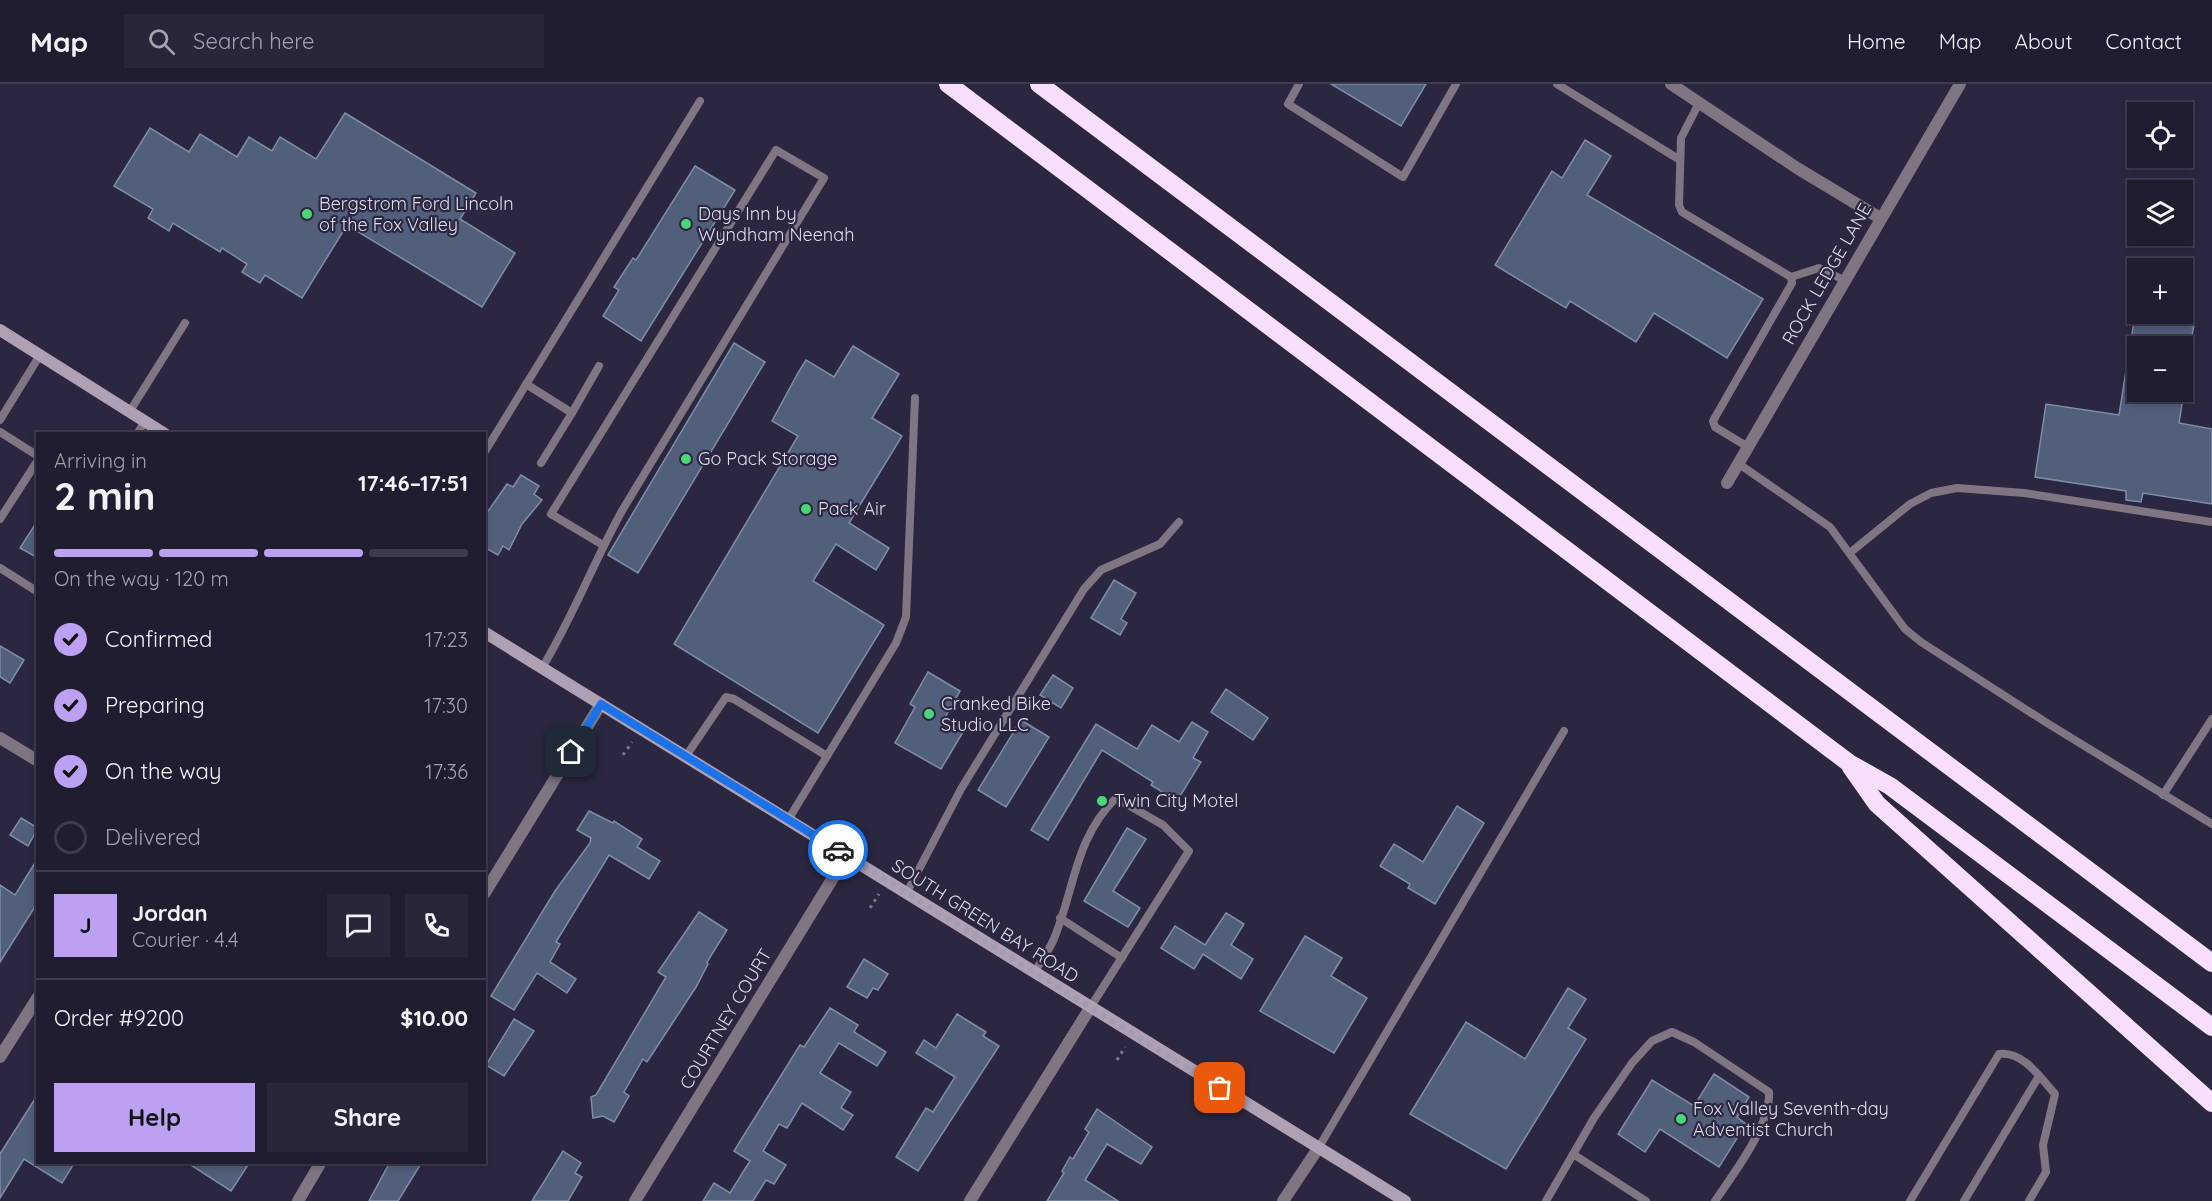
<!DOCTYPE html>
<html lang="en">
<head>
<meta charset="utf-8">
<style>
  :root { --surface:#211d31; --page:#292639; --text:#f1f3f6; --muted:#a2a2ab; --line:#3e3b4d; --accent:#bca0f2 }
  body { margin:0; font-family:Quicksand,sans-serif; background:var(--page); color:var(--text); height:100vh; display:flex; flex-direction:column; font-size:22px; white-space:nowrap }
  * { box-sizing:border-box; margin:0 }
  p { font-size:20px; color:var(--muted) }
  .icon { flex:none; width:33px; height:33px; fill:none; stroke:currentColor; stroke-width:2; stroke-linecap:round; stroke-linejoin:round }
  .map { position:relative; flex:1; overflow:hidden }
  .side { position:absolute; left:36px; top:348px; width:450px; height:732px; display:flex; flex-direction:column; background:var(--surface); border-radius:0px; box-shadow:0 3px 9px #0003,0 0 0 2px var(--line) }
  .side>* { flex:none }
  .controls { position:absolute; left:2127px; top:18px; display:grid; gap:12px }
  .controls a { display:grid; place-items:center; width:66px; height:66px; border-radius:0px; background:var(--surface); box-shadow:0 3px 9px #0003,0 0 0 2px var(--line); font-size:30px }
  .pin { position:absolute; display:grid; place-items:center; width:51px; height:51px; color:#fff; margin:-26px; border-radius:12px; box-shadow:0 3px 9px #0006 }
  .courier { position:absolute; display:grid; place-items:center; width:60px; height:60px; margin:-30px; border:4px solid #1a73e8; border-radius:50%; background:#fff; color:#222; box-shadow:0 2px 8px #0007 }
  .summary em { font-style:normal; font-weight:700 }
  .summary div { display:flex; flex-direction:column-reverse }
  .summary { display:flex; align-items:center; justify-content:space-between; height:102px; padding:0 18px }
  h1 { font-size:39px; font-weight:700; line-height:45px }
  .bar { display:grid; grid-template-columns:repeat(4,1fr); gap:9px 6px; align-content:center; height:72px; padding:0 18px }
  .bar i { height:8px; border-radius:4px; background:var(--line) }
  .bar .current { background:var(--accent) }
  .bar p { grid-column:span 4 }
  .line { display:flex; align-items:center; gap:15px; padding:0 18px; border-top:2px solid var(--line) }
  .line div { flex:1 }
  .round { display:grid; place-items:center; flex:none; width:63px; height:63px; border-radius:0px; background:var(--page) }
  ol { padding:0 18px; list-style:none }
  li { display:flex; align-items:center; gap:18px; height:66px }
  li p { margin-inline-start:auto }
  li .icon { padding:6px; border-radius:50%; background:var(--accent); color:#111; stroke-width:4 }
  li:last-child { color:var(--muted) }
  li i { width:33px; height:33px; border:3px solid var(--line); border-radius:50% }
  .cta { display:flex; gap:12px; margin-top:auto; padding:12px 18px }
  .cta a { flex:1; height:69px; border-radius:0px; background:var(--accent); color:#111; font-size:24px; font-weight:700; line-height:69px; text-align:center }
  .cta a+a { background:var(--page); color:var(--text) }
  header { display:flex; align-items:center; gap:36px; box-sizing:border-box; height:84px; padding:0 30px; background:var(--surface); border-bottom:2px solid var(--line) }
  header strong { font-size:28px }
  nav { display:flex; gap:33px; margin-inline-start:auto; font-size:21px }
  .search { width:420px; height:54px; background:var(--page); display:flex; align-items:center; gap:15px; box-sizing:border-box; padding:0 21px; border-radius:0px; color:var(--muted); font-size:22px }
  .map>svg:first-child { display:block }
</style>
</head>
<body>
<header>
<strong>Map</strong>
<div class="search"><svg class="icon" aria-label="search" viewBox="0 0 24 24"><circle cx="10" cy="10" r="6"/><path d="M15 15l6 6"/></svg>Search here</div>
<nav><a>Home</a><a>Map</a><a>About</a><a>Contact</a></nav>
</header>
<div class="map">
<svg width="2212" height="1117" viewBox="0 0 2212 1117">
  <rect width="100%" height="100%" fill="#2c2741"/>
  <g fill="#515f7b" stroke="#7e8dab" stroke-width="1.5">
    <polygon points="1331,0 1426,0 1401,42"/>
    <polygon points="345,29 476,109 460,135 515,169 482,223 347,141 302,214 265,191 260,199 242,188 247,180 222,164 220,168 173,139 169,147 148,134 153,125 114,102 150,44 189,68 200,50 237,73 249,53 272,67 280,53 316,75"/>
    <polygon points="1585,56 1611,72 1587,111 1763,215 1727,274 1654,229 1636,258 1570,217 1566,224 1495,181 1552,87 1562,94"/>
    <polygon points="695,82 735,106 641,257 603,232 619,206 614,203 633,174 636,176"/>
    <polygon points="2135,232 2194,241 2190,262 2130,262"/>
    <polygon points="734,259 765,278 638,489 608,471"/>
    <polygon points="853,262 899,290 872,334 902,352 849,439 889,464 876,486 836,460 813,497 884,541 818,649 674,560 798,352 772,337 798,289 806,276 834,293"/>
    <polygon points="2129,268 2138,269 2138,308 2184,308 2179,339 2212,345 2212,420 2143,409 2141,418 2126,416 2126,407 2035,393 2046,320 2119,331"/>
    <polygon points="521,391 539,402 534,410 542,416 522,440 509,466 503,462 498,471 484,463 484,433 507,400 513,403"/>
    <polygon points="38,436 38,474 20,464"/>
    <polygon points="1114,496 1136,509 1121,535 1127,539 1120,551 1091,534"/>
    <polygon points="0,562 24,576 10,599 0,593"/>
    <polygon points="928,588 960,607 943,637 963,648 941,685 895,659 915,623 910,620"/>
    <polygon points="1053,591 1073,604 1061,624 1040,611"/>
    <polygon points="1226,605 1268,634 1253,656 1211,628"/>
    <polygon points="1021,636 1049,653 1006,723 978,706"/>
    <polygon points="1192,638 1208,648 1193,674 1201,678 1177,717 1151,701 1153,698 1102,666 1048,756 1031,746 1096,640 1137,665 1152,641 1179,658"/>
    <polygon points="1457,722 1484,739 1435,820 1408,804 1410,800 1380,782 1394,760 1423,778"/>
    <polygon points="589,727 613,739 614,737 642,755 637,763 660,777 649,795 609,771 556,858 560,860 550,878 576,895 567,909 537,889 514,926 491,912 555,807 590,759 591,754 577,746"/>
    <polygon points="21,734 38,744 28,762 10,751"/>
    <polygon points="1127,744 1146,755 1113,807 1140,824 1128,843 1084,817"/>
    <polygon points="38,774 38,818 0,878 0,801 15,811"/>
    <polygon points="699,828 727,846 707,878 708,880 696,903 647,978 643,975 624,1008 629,1012 614,1038 603,1032 593,1034 591,1013 596,1011 666,893 658,888"/>
    <polygon points="1226,829 1244,840 1231,861 1253,875 1241,895 1203,870 1194,885 1161,864 1175,842 1205,861"/>
    <polygon points="1305,852 1342,874 1331,892 1367,914 1334,969 1260,927"/>
    <polygon points="864,875 888,890 878,906 873,904 867,914 847,903"/>
    <polygon points="1568,904 1586,915 1568,944 1586,955 1506,1085 1410,1030 1466,938 1525,975"/>
    <polygon points="830,924 858,941 854,948 886,968 877,982 839,959 820,989 851,1008 841,1024 853,1031 843,1046 802,1019 787,1044 779,1040 763,1067 786,1081 774,1100 766,1096 753,1117 703,1117 714,1099 730,1109 750,1077 734,1067 800,961 804,963"/>
    <polygon points="957,930 986,948 983,952 999,962 918,1087 896,1073 926,1024 933,1028 955,993 916,969 924,956 936,964"/>
    <polygon points="514,935 534,947 504,992 486,981"/>
    <polygon points="1714,990 1749,1013 1737,1033 1746,1040 1719,1083 1660,1045 1645,1068 1618,1050 1652,996 1694,1022"/>
    <polygon points="38,1010 38,1078 75,1078 62,1099 24,1075 0,1114 0,1070"/>
    <polygon points="1097,1025 1152,1063 1141,1080 1107,1060 1085,1096 1118,1117 1047,1117 1064,1089 1062,1087 1070,1073 1073,1075 1089,1048 1085,1045"/>
    <polygon points="563,1067 581,1079 575,1089 582,1093 568,1117 532,1117"/>
    <polygon points="186,1078 250,1078 231,1107"/>
    <polygon points="390,1078 422,1078 398,1117 369,1117"/>
  </g>
  <g fill="none" stroke-linecap="round" stroke-linejoin="round">
    <g stroke="#7b778d" stroke-width="3" stroke-dasharray="3 4.5" stroke-linecap="butt">
      <polyline points="623,671 632,658"/>
      <polyline points="870,824 879,810"/>
      <polyline points="1117,976 1125,963"/>
    </g>
    <g stroke="#7f7682" stroke-width="8">
      <polyline points="1299,0 1288,20 1403,93 1456,0"/>
      <polyline points="1557,0 1680,76"/>
      <polyline points="1699,19 1681,54 1679,121 1682,128 1791,193 1792,199 1713,337 1715,343 1748,363"/>
      <polyline points="1791,193 1819,184 1844,196"/>
      <polyline points="526,300 572,329 541,379"/>
      <polyline points="130,327 185,239"/>
      <polyline points="572,329 599,282"/>
      <polyline points="0,336 40,271"/>
      <polyline points="0,348 38,372"/>
      <polyline points="137,350 145,337"/>
      <polyline points="484,369 700,17"/>
      <polyline points="1739,380 1830,443 1905,545 1921,558 2047,639 2212,740"/>
      <polyline points="0,435 38,376"/>
      <polyline points="1851,468 1910,420 1931,409 1957,404 2024,409 2212,438"/>
      <polyline points="0,484 38,508"/>
      <path d="M542 584C573 533 594 477 623 425L824 94 776 66 551 430 603 461"/>
      <polyline points="686,672 726,613 734,615 827,672"/>
      <polyline points="2163,711 2212,635"/>
      <polyline points="788,736 896,559 906,533 915,314"/>
      <polyline points="906,810 961,705 1084,505 1101,486 1160,460 1179,438"/>
      <polyline points="1060,834 1122,874"/>
      <path d="M1034 889C1040 879 1048 868 1053 857 1075 806 1074 755 1116 714L1163 741 1189 767 1090 924"/>
      <polyline points="1319,1063 1564,647"/>
      <polyline points="1573,1070 1646,1117"/>
      <path d="M1546 1117 1594 1034 1632 979 1652 957 1672 948 1694 958 1769 1008C1771 1041 1734 1089 1715 1117"/>
      <path d="M1910 1117 1999 970C2023 967 2040 993 2055 1010L2043 1061 2046 1088 2029 1117"/>
      <polyline points="1964,1117 2039,992"/>
    </g>
    <g stroke="#7f7682" stroke-width="12">
      <polyline points="1671,0 1797,84 1880,134"/>
      <polyline points="1727,399 1960,0"/>
      <polyline points="0,654 38,677"/>
      <polyline points="484,810 601,620"/>
      <polyline points="0,973 38,913"/>
      <polyline points="298,1117 321,1078"/>
      <polyline points="635,1117 847,771"/>
      <polyline points="970,1117 1090,924"/>
      <polyline points="1283,1117 1319,1063"/>
    </g>
    <g stroke="#afa0b3" stroke-width="12">
      <polyline points="0,246 165,350"/>
      <polyline points="484,548 1405,1117"/>
    </g>
    <g stroke="#f6defc" stroke-width="18">
      <polyline points="948,0 1849,679 1890,702 2212,943"/>
      <polyline points="1039,0 2212,879"/>
      <polyline points="1851,683 1877,720 2212,1019"/>
    </g>
  </g>
  <g fill="none" stroke-linecap="round" stroke-linejoin="round">
    <polyline stroke="#a09db1" stroke-width="6" stroke-dasharray="0 10.8" points="838,766 1220,1004"/>
    <polyline stroke="#1a73e8" stroke-width="8" points="571,668 601,620 838,766"/>
  </g>
  <g fill="#49d778" stroke="#2c2741" stroke-width="2">
    <circle cx="307" cy="130" r="6"/>
    <circle cx="686" cy="140" r="6"/>
    <circle cx="686" cy="375" r="6"/>
    <circle cx="806" cy="425" r="6"/>
    <circle cx="929" cy="630" r="6"/>
    <circle cx="1102" cy="717" r="6"/>
    <circle cx="1681" cy="1035" r="6"/>
  </g>
  <g text-anchor="middle" stroke-width="4.5" stroke-linejoin="round" paint-order="stroke">
    <g font-size="18" fill="#dfddee" stroke="#2c2741" text-anchor="start">
      <text x="319" y="126">Bergstrom Ford Lincoln<tspan x="319" dy="21">of the Fox Valley</tspan></text>
      <text x="698" y="136">Days Inn by<tspan x="698" dy="21">Wyndham Neenah</tspan></text>
      <text x="698" y="381">Go Pack Storage</text>
      <text x="818" y="431">Pack Air</text>
      <text x="941" y="626">Cranked Bike<tspan x="941" dy="21">Studio LLC</tspan></text>
      <text x="1114" y="723">Twin City Motel</text>
      <text x="1693" y="1031">Fox Valley Seventh-day<tspan x="1693" dy="21">Adventist Church</tspan></text>
    </g>
    <g font-size="18" fill="#dfddee" stroke="#2c2741">
      <text transform="translate(1827 190) rotate(-60)" y="6">ROCK LEDGE LANE</text>
      <text transform="translate(985 837) rotate(32)" y="6">SOUTH GREEN BAY ROAD</text>
      <text transform="translate(726 935) rotate(-59)" y="6">COURTNEY COURT</text>
    </g>
  </g>
</svg>
<div class="controls">
<a><svg class="icon" aria-label="locate" viewBox="0 0 24 24"><circle cx="12" cy="12" r="6"/><path d="M12 2v4M12 18v4M2 12h4M18 12h4"/></svg></a>
<a><svg class="icon" aria-label="layers" viewBox="0 0 24 24"><path d="M12 4l9 5-9 5-9-5zM3 14l9 5 9-5"/></svg></a>
<a>+</a>
<a>−</a>
</div>
<div class="pin" style="left:1220px;top:1004px;background:#ea580c"><svg class="icon" aria-label="bag" viewBox="0 0 24 24"><path d="M5 8h14l-1 12H6zM9 8a3 3 0 0 1 6 0"/></svg></div>
<div class="pin" style="left:571px;top:668px;background:#1f2937"><svg class="icon" aria-label="home" viewBox="0 0 24 24"><path d="M3 11l9-7 9 7M6 9v11h12V9"/></svg></div>
<div class="courier" style="left:838px;top:766px"><svg class="icon" aria-label="car" viewBox="0 0 24 24"><path d="M5 17H2v-5l4-1 3-4h7l3 4 3 1v5h-3M9 17h6M6 11h13"/><circle cx="7" cy="17" r="2"/><circle cx="17" cy="17" r="2"/></svg></div>
<section class="side">
<div class="summary"><div><h1>2 min</h1><p>Arriving in</p></div><em>17:46–17:51</em></div>
<div class="bar"><i class="current"></i><i class="current"></i><i class="current"></i><i></i><p>On the way · 120 m</p></div>
<ol>
<li><svg class="icon" aria-label="check" viewBox="0 0 24 24"><path d="M5 12l5 5 9-10"/></svg>Confirmed<p>17:23</p></li>
<li><svg class="icon" aria-label="check" viewBox="0 0 24 24"><path d="M5 12l5 5 9-10"/></svg>Preparing<p>17:30</p></li>
<li><svg class="icon" aria-label="check" viewBox="0 0 24 24"><path d="M5 12l5 5 9-10"/></svg>On the way<p>17:36</p></li>
<li><i></i>Delivered</li>
</ol>
<div class="line" style="height:108px"><b class="round" style="background:var(--accent);color:#111">J</b><div><b>Jordan</b><p>Courier · 4.4</p></div><a class="round"><svg class="icon" aria-label="chat" viewBox="0 0 24 24"><path d="M4 5h16v11H9l-5 4z"/></svg></a><a class="round"><svg class="icon" aria-label="phone" viewBox="0 0 24 24"><path d="M5 4h4l2 5-3 2q2 4 5 5l2-3 5 2v4C11 20 4 13 5 4z"/></svg></a></div>
<div class="line" style="height:78px"><div>Order #9200</div><b>$10.00</b></div>
<div class="cta"><a>Help</a><a>Share</a></div>
</section>
</div>
</body>
</html>
